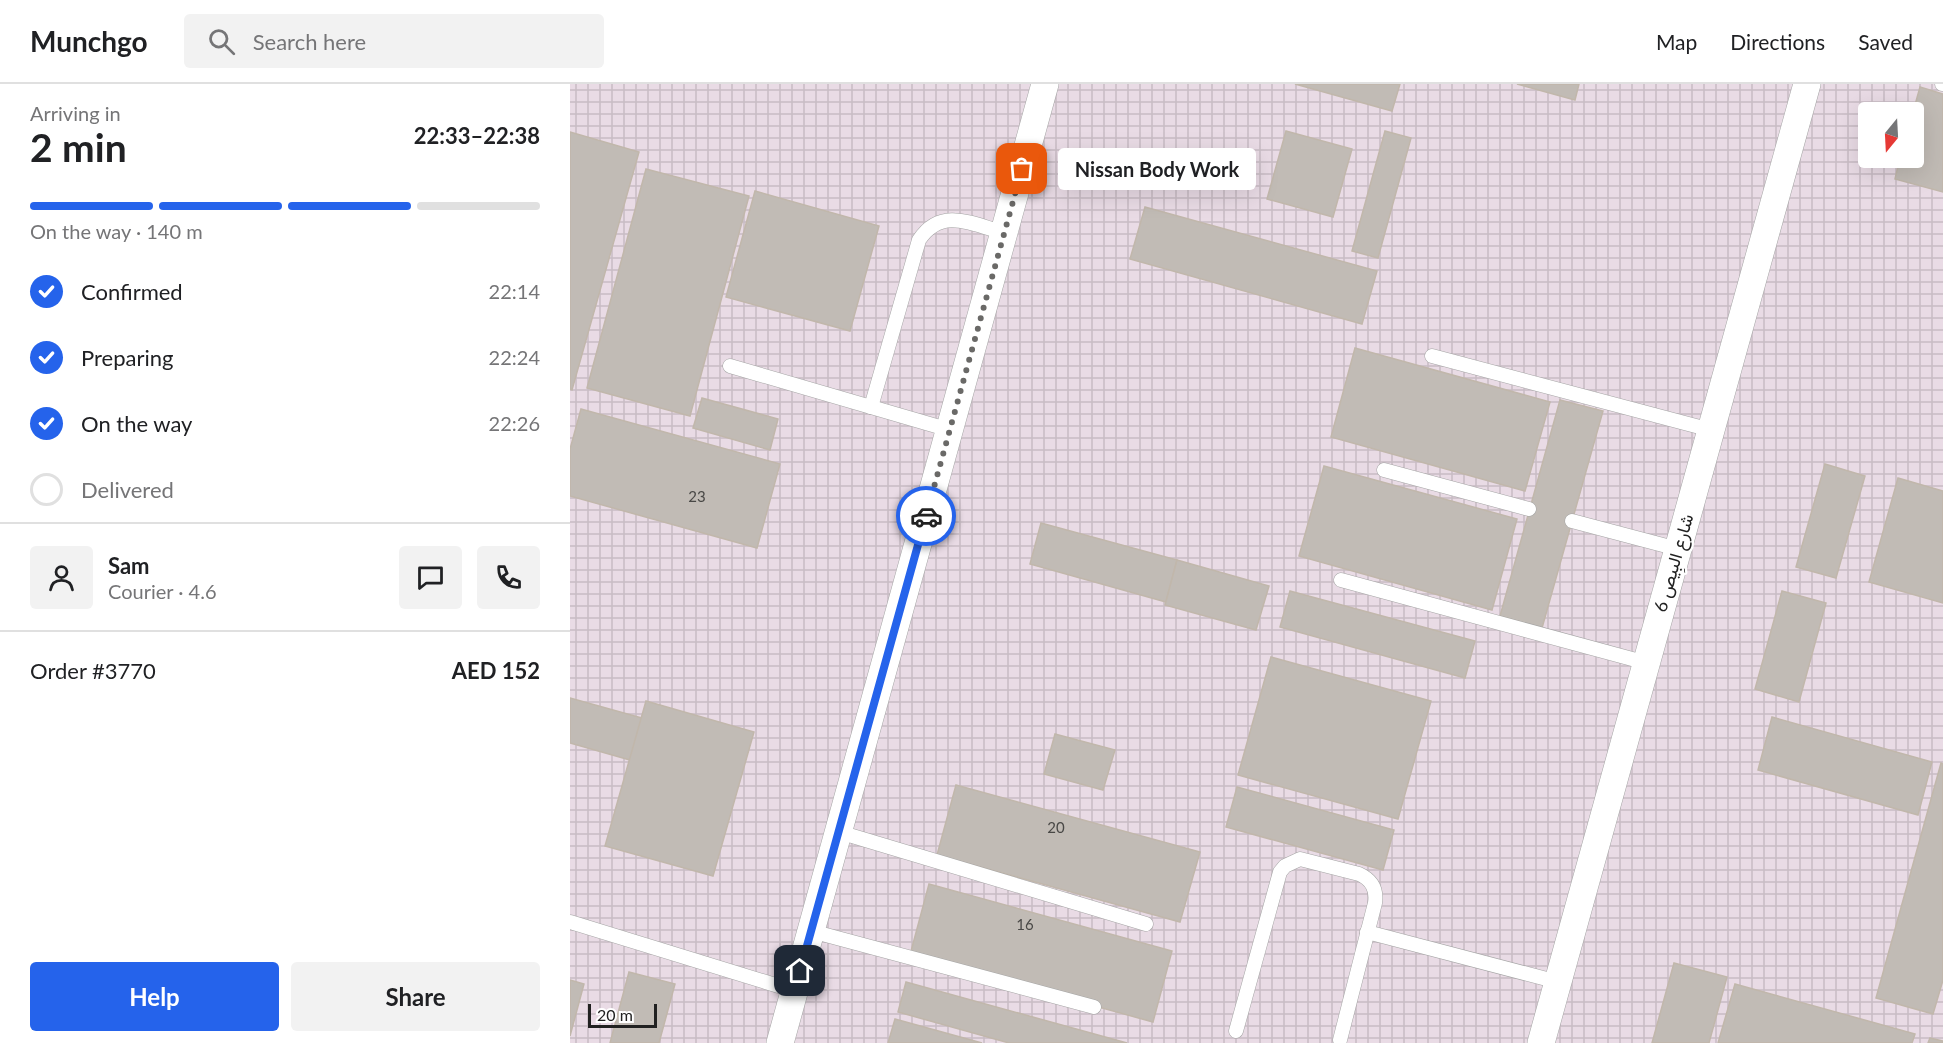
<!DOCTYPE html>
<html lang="en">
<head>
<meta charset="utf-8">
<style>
  :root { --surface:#fff; --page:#f2f2f2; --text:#202124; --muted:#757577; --line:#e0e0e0; --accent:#2563eb }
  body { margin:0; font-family:Lato,Vazirmatn,sans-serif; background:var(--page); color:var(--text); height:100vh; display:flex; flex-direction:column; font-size:22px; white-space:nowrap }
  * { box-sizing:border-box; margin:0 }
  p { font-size:20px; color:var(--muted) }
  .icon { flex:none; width:33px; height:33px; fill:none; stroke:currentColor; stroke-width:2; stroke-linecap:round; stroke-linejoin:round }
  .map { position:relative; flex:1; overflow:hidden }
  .panel { display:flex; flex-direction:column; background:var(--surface); width:570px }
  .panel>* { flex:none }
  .needle { width:39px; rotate:198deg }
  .tools { position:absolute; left:1288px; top:18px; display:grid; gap:12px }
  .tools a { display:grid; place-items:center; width:66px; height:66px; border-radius:6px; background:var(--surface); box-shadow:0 6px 24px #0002; font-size:30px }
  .scale { position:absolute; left:18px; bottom:15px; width:69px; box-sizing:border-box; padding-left:6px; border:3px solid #212121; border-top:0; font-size:16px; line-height:21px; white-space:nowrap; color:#212121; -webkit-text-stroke:4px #fff; paint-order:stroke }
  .pin { position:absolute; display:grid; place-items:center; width:51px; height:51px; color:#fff; margin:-26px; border-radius:12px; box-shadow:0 3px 9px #0006 }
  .courier { position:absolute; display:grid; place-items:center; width:60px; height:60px; margin:-30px; border:4px solid #2563eb; border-radius:50%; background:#fff; color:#222; box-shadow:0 2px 8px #0007 }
  .bubble { position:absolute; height:42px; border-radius:6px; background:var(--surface); box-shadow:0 6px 24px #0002; font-size:20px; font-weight:700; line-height:42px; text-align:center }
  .summary em { font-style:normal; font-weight:700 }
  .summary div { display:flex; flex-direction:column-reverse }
  .summary { display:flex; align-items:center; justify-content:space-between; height:102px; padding:0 30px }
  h1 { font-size:39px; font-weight:700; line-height:45px }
  .bar { display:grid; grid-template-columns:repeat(4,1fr); gap:9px 6px; align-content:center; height:72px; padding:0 30px }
  .bar i { height:8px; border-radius:4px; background:var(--line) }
  .bar .selected { background:var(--accent) }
  .bar p { grid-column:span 4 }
  .line { display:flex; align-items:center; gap:15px; padding:0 30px; border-top:2px solid var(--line) }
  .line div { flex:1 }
  .round { display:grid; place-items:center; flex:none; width:63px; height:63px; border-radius:6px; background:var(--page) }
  ol { padding:0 30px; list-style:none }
  li { display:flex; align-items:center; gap:18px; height:66px }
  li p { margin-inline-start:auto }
  li .icon { padding:6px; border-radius:50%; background:var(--accent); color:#fff; stroke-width:4 }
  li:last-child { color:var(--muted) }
  li i { width:33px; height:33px; border:3px solid var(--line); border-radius:50% }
  .action { display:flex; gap:12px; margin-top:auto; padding:12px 30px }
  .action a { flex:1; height:69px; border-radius:6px; background:var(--accent); color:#fff; font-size:24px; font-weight:700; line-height:69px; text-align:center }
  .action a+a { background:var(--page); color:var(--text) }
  header { display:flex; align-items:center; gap:36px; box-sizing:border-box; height:84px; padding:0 30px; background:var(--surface); border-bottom:2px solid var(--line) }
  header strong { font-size:28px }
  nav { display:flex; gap:33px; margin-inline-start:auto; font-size:21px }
  .search { width:420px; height:54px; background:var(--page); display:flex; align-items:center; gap:15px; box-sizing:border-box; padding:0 21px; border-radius:6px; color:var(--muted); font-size:22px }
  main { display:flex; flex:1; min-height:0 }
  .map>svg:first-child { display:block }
</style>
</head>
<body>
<header>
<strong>Munchgo</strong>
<div class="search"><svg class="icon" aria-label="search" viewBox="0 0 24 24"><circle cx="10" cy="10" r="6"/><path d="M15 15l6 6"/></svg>Search here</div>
<nav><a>Map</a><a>Directions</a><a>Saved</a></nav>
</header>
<main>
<section class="panel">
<div class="summary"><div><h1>2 min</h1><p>Arriving in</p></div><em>22:33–22:38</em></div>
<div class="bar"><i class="selected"></i><i class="selected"></i><i class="selected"></i><i></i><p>On the way · 140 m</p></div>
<ol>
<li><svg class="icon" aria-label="check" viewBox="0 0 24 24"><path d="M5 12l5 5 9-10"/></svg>Confirmed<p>22:14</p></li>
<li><svg class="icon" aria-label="check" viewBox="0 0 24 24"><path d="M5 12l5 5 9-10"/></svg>Preparing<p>22:24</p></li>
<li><svg class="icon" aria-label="check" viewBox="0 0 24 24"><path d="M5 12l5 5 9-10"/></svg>On the way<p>22:26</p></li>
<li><i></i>Delivered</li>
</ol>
<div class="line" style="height:108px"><a class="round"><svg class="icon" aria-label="person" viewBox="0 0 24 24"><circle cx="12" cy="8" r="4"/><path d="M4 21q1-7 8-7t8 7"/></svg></a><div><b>Sam</b><p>Courier · 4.6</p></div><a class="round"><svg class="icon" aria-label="chat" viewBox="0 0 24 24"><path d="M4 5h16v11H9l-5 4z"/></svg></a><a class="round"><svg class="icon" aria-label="phone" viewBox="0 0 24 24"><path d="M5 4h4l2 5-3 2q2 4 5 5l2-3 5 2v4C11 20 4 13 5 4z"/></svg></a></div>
<div class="line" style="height:78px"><div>Order #3770</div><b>AED 152</b></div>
<div class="action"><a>Help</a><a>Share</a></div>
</section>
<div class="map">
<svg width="1373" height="959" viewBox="0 0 1373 959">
  <defs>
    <pattern id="industrial-grid" width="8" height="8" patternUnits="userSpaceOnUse" patternTransform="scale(1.5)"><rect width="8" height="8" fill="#e9dbe5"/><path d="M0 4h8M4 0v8" fill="none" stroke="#c8bcc4"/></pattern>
  </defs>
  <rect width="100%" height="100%" fill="#f1efe8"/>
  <path fill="url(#industrial-grid)" fill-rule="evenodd" d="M0 0H1373V959H0ZM1299 28H1344V74H1299Z"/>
  <g fill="#c1bbb5" stroke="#c1b7ab" stroke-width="1.5">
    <polygon points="725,0 830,0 822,27"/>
    <polygon points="947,0 1009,0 1005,16"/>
    <polygon points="1350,3 1373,10 1373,108 1325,95 1330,74 1344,74 1343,28"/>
    <polygon points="716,47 782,65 763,133 697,115"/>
    <polygon points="815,47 841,54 808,174 782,167"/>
    <polygon points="0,48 69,68 2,306 0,305"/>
    <polygon points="76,85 179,112 120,332 17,304"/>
    <polygon points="185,107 309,142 280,247 156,213"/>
    <polygon points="575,123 807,187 792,240 560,175"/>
    <polygon points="785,264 980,318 955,407 761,353"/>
    <polygon points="132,314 208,335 200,366 123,344"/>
    <polygon points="990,316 1033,327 972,544 930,532"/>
    <polygon points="11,325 210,380 187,464 0,412 0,365"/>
    <polygon points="1255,380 1295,392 1266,494 1226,483"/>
    <polygon points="754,382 947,435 922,526 729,472"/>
    <polygon points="1328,394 1373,407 1373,519 1299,498"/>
    <polygon points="471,439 607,476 596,518 460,480"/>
    <polygon points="607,476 699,502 686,546 595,521"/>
    <polygon points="720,507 905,557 895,594 710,543"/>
    <polygon points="1212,507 1256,519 1229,618 1185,605"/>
    <polygon points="701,573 861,617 828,735 668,691"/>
    <polygon points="0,614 72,634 60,676 0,659"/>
    <polygon points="76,617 184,648 143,792 35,762"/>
    <polygon points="1202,633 1362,678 1348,731 1188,686"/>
    <polygon points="485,650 545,666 533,706 474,690"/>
    <polygon points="1371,679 1373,680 1373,896 1363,930 1306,914"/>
    <polygon points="386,701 630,768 610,838 367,771"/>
    <polygon points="667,703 824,746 813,786 656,743"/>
    <polygon points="359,800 602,867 583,938 340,871"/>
    <polygon points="1104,879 1157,893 1139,959 1082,959"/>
    <polygon points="59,888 105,900 89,959 40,959"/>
    <polygon points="0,896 14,900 0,952"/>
    <polygon points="336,898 557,959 439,959 328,928"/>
    <polygon points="1165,900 1345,950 1342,959 1148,959"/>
    <polygon points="325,935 412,959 318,959"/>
    <polygon points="1360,954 1373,957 1373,959 1358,959"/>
  </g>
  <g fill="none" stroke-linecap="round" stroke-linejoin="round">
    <defs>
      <g id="service">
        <polyline points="1372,0 1373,0"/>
        <polyline points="862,272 1141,346"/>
        <polyline points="160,282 380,346"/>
        <path d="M301 323 349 156C371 122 403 140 434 149"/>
        <polyline points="814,386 959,425"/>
        <polyline points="1002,437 1108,465"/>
        <polyline points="771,496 1077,579"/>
        <polyline points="269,748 576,840"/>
        <polyline points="0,838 225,907"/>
        <polyline points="241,847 524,923"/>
        <polyline points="797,848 988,898"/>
        <path d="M666 947 710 788 715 782 730 775 789 790C802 796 807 805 805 819L770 956"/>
      </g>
      <g id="minor">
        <polyline points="210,959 475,0"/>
        <polyline points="971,959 1237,0"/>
      </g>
    </defs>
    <use href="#service" stroke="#a5a5a5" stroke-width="15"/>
    <use href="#minor" stroke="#a5a5a5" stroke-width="28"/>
    <use href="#service" stroke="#fff" stroke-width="14"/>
    <use href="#minor" stroke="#fff" stroke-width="27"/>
  </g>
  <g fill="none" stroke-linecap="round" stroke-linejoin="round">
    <polyline stroke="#6a6967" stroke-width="6" stroke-dasharray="0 10.8" points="356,432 452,85"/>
    <polyline stroke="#2563eb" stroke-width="8" points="230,887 356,432"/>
  </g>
  <g text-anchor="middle" stroke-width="4.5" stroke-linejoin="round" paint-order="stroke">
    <g font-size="15" fill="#494846">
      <text x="127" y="418">23</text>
      <text x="486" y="749">20</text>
      <text x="455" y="846">16</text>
    </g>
    <g font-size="18" fill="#212121" stroke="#fff">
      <text transform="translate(1104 479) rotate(-74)" y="6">شارع البِيص 6</text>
    </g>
  </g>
</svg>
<div class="tools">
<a><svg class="needle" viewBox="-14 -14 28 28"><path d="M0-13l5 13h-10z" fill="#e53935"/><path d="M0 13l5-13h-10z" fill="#757577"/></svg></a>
</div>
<div class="scale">20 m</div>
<div class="pin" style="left:452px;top:85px;background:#ea580c"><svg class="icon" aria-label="bag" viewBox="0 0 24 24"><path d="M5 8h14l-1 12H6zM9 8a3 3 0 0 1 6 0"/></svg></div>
<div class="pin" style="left:230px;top:887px;background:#1f2937"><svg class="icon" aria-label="home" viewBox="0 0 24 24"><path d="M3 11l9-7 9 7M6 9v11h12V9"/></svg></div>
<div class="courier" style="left:356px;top:432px"><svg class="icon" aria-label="car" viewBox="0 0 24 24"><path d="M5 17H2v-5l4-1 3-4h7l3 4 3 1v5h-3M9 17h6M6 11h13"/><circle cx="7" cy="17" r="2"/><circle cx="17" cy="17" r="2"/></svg></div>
<div class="bubble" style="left:488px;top:64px;width:198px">Nissan Body Work</div>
</div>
</main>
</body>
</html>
